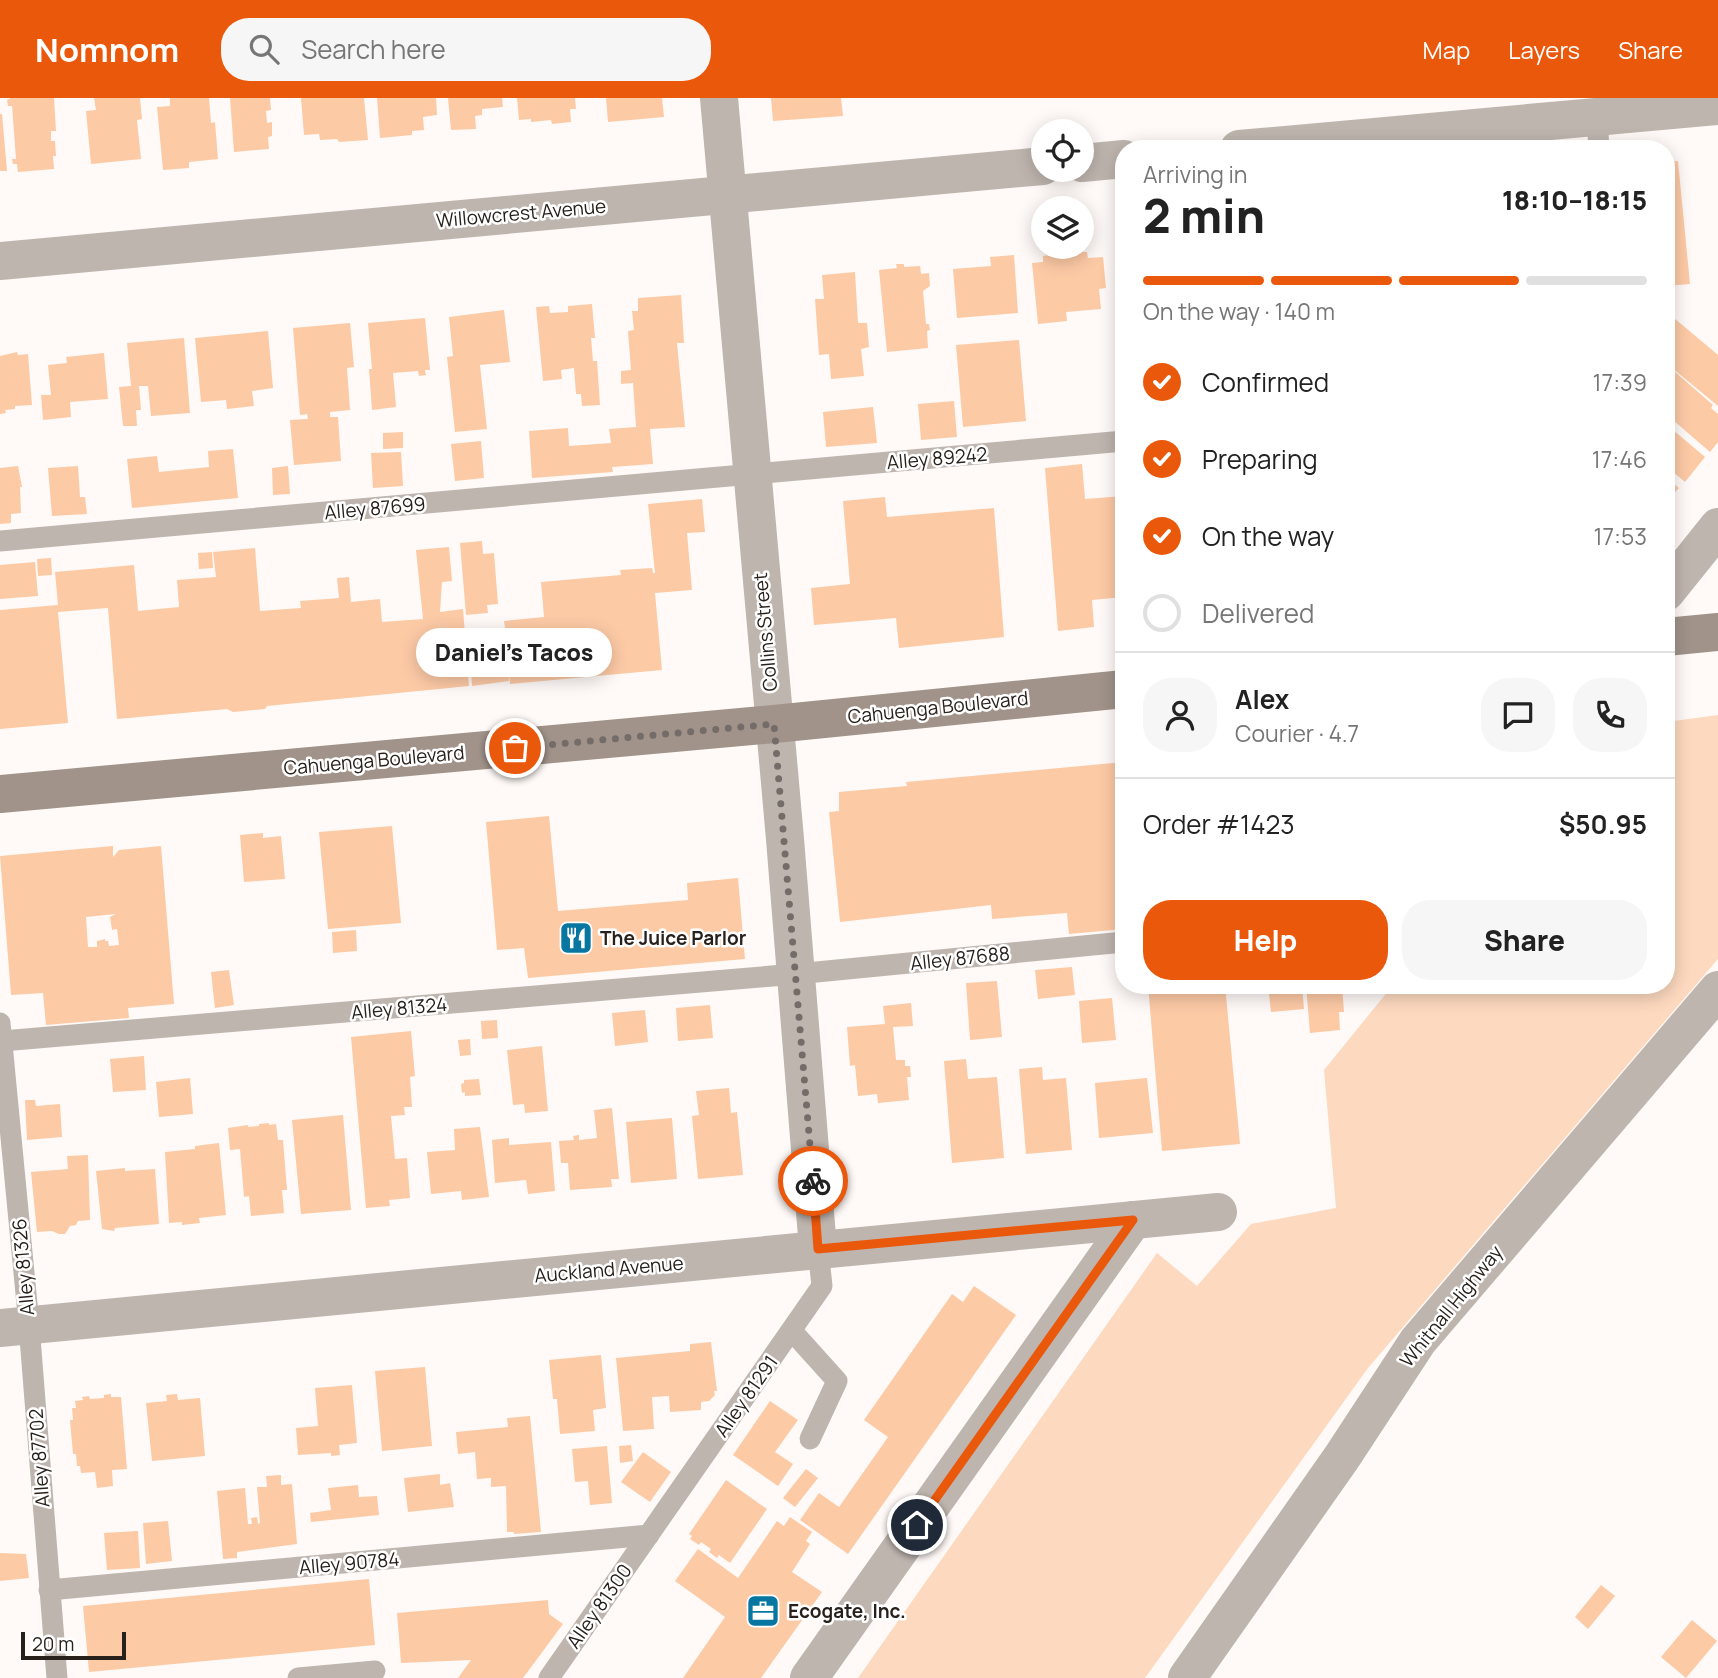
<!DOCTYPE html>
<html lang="en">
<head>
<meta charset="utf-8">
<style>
  :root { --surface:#fff; --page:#f6f6f6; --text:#222; --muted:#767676; --line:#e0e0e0; --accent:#ea580c }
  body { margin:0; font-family:Manrope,sans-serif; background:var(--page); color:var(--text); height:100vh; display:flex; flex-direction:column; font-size:26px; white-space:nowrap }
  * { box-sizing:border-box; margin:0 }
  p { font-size:23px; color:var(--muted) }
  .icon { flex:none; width:38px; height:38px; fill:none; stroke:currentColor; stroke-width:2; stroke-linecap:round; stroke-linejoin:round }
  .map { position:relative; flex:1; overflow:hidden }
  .drawer { position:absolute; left:1115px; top:42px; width:560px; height:854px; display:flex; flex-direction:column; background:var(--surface); border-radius:28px; box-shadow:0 4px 18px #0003 }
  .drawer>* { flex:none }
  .fabs { position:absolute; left:1031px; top:21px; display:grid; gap:14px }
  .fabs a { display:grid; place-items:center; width:63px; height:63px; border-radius:50%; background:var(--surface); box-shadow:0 4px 18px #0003; font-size:35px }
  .scale { position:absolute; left:21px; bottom:18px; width:105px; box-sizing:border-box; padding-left:7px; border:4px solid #28201b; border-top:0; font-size:19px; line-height:24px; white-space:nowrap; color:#28201b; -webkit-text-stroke:5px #fff; paint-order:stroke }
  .pin { position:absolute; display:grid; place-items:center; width:60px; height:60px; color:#fff; margin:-30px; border:4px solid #fff; border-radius:50%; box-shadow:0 2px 7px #0007 }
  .courier { position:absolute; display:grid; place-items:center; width:70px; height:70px; margin:-35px; border:5px solid #ea580c; border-radius:50%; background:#fff; color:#222; box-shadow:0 2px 9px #0007 }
  .bubble { position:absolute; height:49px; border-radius:24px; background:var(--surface); box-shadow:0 4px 18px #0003; font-size:23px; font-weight:800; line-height:49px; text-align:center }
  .headline em { font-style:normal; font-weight:800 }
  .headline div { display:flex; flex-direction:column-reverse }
  .headline { display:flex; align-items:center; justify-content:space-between; height:119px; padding:0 28px }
  h1 { font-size:46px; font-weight:800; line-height:52px }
  .bar { display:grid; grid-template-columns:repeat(4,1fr); gap:10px 7px; align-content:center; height:84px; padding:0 28px }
  .bar i { height:9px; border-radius:5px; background:var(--line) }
  .bar .selected { background:var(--accent) }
  .bar p { grid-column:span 4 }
  .line { display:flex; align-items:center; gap:18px; padding:0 28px; border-top:2px solid var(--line) }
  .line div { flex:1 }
  .round { display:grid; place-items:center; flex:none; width:74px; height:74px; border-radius:28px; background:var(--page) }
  ol { padding:0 28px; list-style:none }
  li { display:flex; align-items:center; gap:21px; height:77px }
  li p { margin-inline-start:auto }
  li .icon { padding:7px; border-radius:50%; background:var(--accent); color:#fff; stroke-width:4 }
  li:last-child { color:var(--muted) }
  li i { width:38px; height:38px; border:4px solid var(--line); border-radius:50% }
  .button { display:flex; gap:14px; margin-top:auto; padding:14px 28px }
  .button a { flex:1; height:80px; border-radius:28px; background:var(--accent); color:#fff; font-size:28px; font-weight:800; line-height:80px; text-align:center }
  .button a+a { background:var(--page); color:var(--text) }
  header { display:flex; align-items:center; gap:42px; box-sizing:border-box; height:98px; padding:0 35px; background:var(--accent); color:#fff }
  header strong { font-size:33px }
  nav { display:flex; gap:38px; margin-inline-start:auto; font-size:24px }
  .search { width:490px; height:63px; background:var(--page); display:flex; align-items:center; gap:18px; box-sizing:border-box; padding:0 24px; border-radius:28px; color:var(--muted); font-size:26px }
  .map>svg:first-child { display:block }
</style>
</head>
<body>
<header>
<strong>Nomnom</strong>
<div class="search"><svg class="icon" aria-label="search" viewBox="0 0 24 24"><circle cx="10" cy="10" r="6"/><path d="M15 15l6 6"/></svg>Search here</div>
<nav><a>Map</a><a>Layers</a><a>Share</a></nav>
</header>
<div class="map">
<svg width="1718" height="1580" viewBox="0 0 1718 1580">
  <rect width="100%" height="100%" fill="#fffaf7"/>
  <polygon fill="#fdd9bf" points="1718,617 1718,861 1368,1270 1145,1580 858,1580 1157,1155 1197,1188 1251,1126 1336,1110 1324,972 1393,887 1666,887 1666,624"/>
  <g fill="#fdcaa6" fill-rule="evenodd">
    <polygon points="11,0 54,0 56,33 51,33 51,43 55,43 56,58 53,58 54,71 18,74 17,66 13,66 12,61 16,61 12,8 8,8 7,2"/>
    <polygon points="94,0 140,0 142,21 137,22 141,61 91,66 86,13 96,12"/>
    <polygon points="170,0 209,0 211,25 215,24 218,61 189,64 189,70 163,72 157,9 170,8"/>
    <polygon points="230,0 270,0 271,12 266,13 267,25 272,24 272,38 268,39 269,51 234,54"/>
    <polygon points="301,0 364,0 368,42 339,44 337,41 320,42 319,36 304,37"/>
    <polygon points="377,0 436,0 437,17 423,19 424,32 412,33 412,37 380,40"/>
    <polygon points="448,0 502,0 503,9 482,11 482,17 475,18 476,31 451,32"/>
    <polygon points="517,0 575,0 576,11 570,11 571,24 552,26 551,22 531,24 531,21 519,22"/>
    <polygon points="606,0 662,0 664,19 608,24"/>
    <polygon points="771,0 841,0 843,18 773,23"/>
    <polygon points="0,16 2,16 7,73 0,73"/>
    <polygon points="1678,63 1690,186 1666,188 1666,64"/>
    <polygon points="1081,152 1081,154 1087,154 1088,160 1103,159 1106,190 1099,191 1101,211 1066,214 1067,223 1038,226 1032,165 1043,164 1043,158 1049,157 1049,155 1061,153 1061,156 1070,156 1069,153"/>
    <polygon points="1014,157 1018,215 957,220 953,171 991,168 990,159"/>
    <polygon points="896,166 904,166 904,169 920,168 921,176 929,175 930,188 923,193 926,226 929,226 930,232 927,233 928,250 887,254 879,172 897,170"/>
    <polygon points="855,174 858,225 867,225 869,249 861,251 864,278 831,281 829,256 819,257 815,201 824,201 822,177"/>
    <polygon points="681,197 684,245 677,245 685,329 650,331 653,366 612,369 613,374 532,380 529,333 568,330 569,348 611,345 609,331 636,329 633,285 621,286 621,273 631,272 628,233 634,232 632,213 638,213 638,200"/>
    <polygon points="592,206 595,240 591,240 593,263 597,263 600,307 582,308 581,296 576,296 574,270 561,272 562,281 543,283 536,209 549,208 550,215 568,214 568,208"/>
    <polygon points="504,212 510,264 480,267 487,331 455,334 447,259 453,258 449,219"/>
    <polygon points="1668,215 1718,257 1718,308 1666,265 1666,217"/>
    <polygon points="425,220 430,272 425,272 426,277 419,278 418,273 393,275 396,309 372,312 369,271 372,271 368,225"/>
    <polygon points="1124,220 1124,284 1122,284 1116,221"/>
    <polygon points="350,225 354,269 347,270 350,312 330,314 330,319 338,319 341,363 294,367 290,322 308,321 307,316 300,317 293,230"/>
    <polygon points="268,233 273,290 252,293 254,308 227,311 226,302 201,304 195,240"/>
    <polygon points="184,240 190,315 151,318 148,288 139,288 141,312 136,312 137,328 123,328 119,289 131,288 127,245"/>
    <polygon points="1019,242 1026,323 963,329 956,247"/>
    <polygon points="17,254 18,257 28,256 32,307 15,308 15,311 5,312 6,315 0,316 0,258"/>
    <polygon points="104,255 108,301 70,304 71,319 43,322 41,297 51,297 48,267 67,265 66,259"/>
    <polygon points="1666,266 1713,307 1711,310 1718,316 1718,344 1710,354 1666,316"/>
    <polygon points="954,303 957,339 921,342 918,306"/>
    <polygon points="873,309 877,345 826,349 823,314"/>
    <polygon points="1666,326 1705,359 1685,384 1666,368"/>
    <polygon points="403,334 403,350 383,351 383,335"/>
    <polygon points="481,343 484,380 455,383 451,346"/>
    <polygon points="233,351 238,400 132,410 127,361 157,358 159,374 209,369 208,353"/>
    <polygon points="401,354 403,388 373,390 371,355"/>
    <polygon points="1082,366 1085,401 1124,398 1124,499 1092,502 1094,529 1058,533 1045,370"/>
    <polygon points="18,368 22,389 20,389 21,415 11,416 11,425 0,426 0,370"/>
    <polygon points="78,368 80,399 85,399 87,416 52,418 48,370"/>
    <polygon points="288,368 290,396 273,397 272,370"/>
    <polygon points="1666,379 1679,390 1666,404"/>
    <polygon points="885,399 887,419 994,410 1004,539 899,550 896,520 814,527 811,490 850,486 843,403"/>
    <polygon points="702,401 705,434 687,435 692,492 655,495 662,572 510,586 508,566 509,583 472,588 468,532 479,531 480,538 489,537 489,531 505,530 504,523 544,519 541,484 621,477 620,472 652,470 653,475 655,475 648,406"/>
    <polygon points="482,443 483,456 494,455 498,506 487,507 488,515 466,517 460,445"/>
    <polygon points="449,449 452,483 442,484 440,514 463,511 469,588 267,608 265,611 233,614 227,611 117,621 108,510 58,514 68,625 0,631 0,512 58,507 55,474 134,467 138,513 179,509 177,482 216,479 213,454 255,450 260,513 301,510 300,503 339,500 337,480 349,479 351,504 380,501 382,524 423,521 416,452"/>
    <polygon points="212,454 213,470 199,471 198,455"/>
    <polygon points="51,460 52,477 38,478 37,461"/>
    <polygon points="35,464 38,498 0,501 0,467"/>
    <polygon points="1124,664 1124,831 1069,836 1067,815 992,821 991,807 840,824 829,714 839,713 839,694 907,688 906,684"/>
    <polygon points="549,718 558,813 688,802 687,785 738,780 745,861 528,880 524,850 497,852 486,724"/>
    <polygon points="392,728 401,825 328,831 319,734"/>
    <polygon points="263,735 263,740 281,738 285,781 244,784 240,737"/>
    <path d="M113 748V759L119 752 161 748 174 906 128 910 129 920 46 927 43 895 11 897 0 758ZM116 816 110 819 112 832 117 831 119 847 109 848 108 843H105V841L97 843V849H88L86 819Z"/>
    <polygon points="356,832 357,853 333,855 332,834"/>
    <polygon points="1072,869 1075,897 1038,901 1035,872"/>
    <polygon points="229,872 234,907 215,910 211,874"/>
    <polygon points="997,883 1002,939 970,942 966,885"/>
    <polygon points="1148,887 1225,887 1240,1046 1162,1053"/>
    <polygon points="1268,887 1302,887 1304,911 1271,914"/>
    <polygon points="1306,887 1342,887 1344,914 1339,914 1340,932 1310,935"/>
    <polygon points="1112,900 1116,942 1082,945 1079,903"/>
    <polygon points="911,905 913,928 893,929 896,962 905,962 905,968 910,968 911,979 907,979 909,1002 878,1005 877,996 858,998 855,967 850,968 847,929 885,926 883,908"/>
    <polygon points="710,907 713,940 678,943 676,910"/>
    <polygon points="645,912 648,944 615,948 612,915"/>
    <polygon points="497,922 498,940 482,941 481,923"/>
    <polygon points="411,933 415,978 410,979 412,1009 404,1009 405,1017 391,1018 395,1061 407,1060 410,1100 389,1102 390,1108 366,1110 351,939"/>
    <polygon points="470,941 471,957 460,958 458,942"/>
    <polygon points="542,948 548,1013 525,1015 524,1006 513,1007 507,952"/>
    <polygon points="144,958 146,992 113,994 110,961"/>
    <polygon points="966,961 968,981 997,979 1004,1060 952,1065 944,963"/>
    <polygon points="1042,969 1043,982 1066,980 1072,1052 1026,1056 1019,971"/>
    <polygon points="190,980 193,1016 159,1019 156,984"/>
    <polygon points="1147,980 1153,1035 1099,1040 1095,985"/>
    <polygon points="479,981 481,997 465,998 465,994 462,995 461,986 464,985 464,982"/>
    <polygon points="729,990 731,1015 737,1014 743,1077 698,1081 692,1018 699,1017 696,993"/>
    <polygon points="25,1002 35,1002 36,1008 60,1006 62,1039 27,1042"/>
    <polygon points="612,1010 619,1081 611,1081 612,1089 570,1092 568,1065 561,1065 559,1043 574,1042 573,1038 579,1037 579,1042 597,1040 594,1012"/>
    <polygon points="343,1017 351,1112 301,1116 292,1022"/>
    <polygon points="672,1020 677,1081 631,1085 626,1024"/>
    <polygon points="269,1025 269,1027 276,1026 278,1042 283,1042 287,1092 282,1092 284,1115 251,1118 249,1098 244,1099 240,1051 230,1052 228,1030 248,1027 248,1029 259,1028 259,1026"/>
    <polygon points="480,1029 489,1099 462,1102 461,1093 431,1096 427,1054 455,1052 454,1031"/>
    <polygon points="509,1040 509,1047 551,1044 555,1093 528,1096 526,1082 495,1085 492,1042"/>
    <polygon points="219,1045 226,1117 199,1120 200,1125 182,1127 182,1124 169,1125 165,1054 195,1051 195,1048"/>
    <polygon points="88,1057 90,1122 78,1123 76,1127 70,1128 65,1136 59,1136 52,1133 37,1134 31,1074 68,1071 67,1058"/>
    <polygon points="125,1070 125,1073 155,1071 159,1126 115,1130 114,1133 102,1131 96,1073"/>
    <polygon points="974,1188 1016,1217 848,1456 800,1422 819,1395 839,1409 888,1339 864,1322 952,1196 963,1204"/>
    <polygon points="711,1244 717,1293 714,1293 715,1297 709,1303 701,1304 701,1312 670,1314 669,1298 652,1299 654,1331 623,1333 616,1260 690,1253 690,1246"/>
    <polygon points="601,1257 606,1310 593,1312 595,1333 560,1336 557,1301 553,1301 549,1262"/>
    <polygon points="425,1269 432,1348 382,1353 375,1273"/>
    <polygon points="352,1287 357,1345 339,1347 340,1357 331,1358 331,1355 298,1357 296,1330 318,1328 315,1290"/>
    <polygon points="111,1296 111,1299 121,1299 127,1371 112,1372 113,1388 97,1390 95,1374 81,1375 80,1368 77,1368 76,1356 73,1356 70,1322 73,1322 72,1310 76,1310 75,1303 83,1302 82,1299 89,1298 90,1301 104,1300 104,1297"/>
    <polygon points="177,1296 178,1302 200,1300 205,1358 152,1363 146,1305 167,1303 166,1297"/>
    <polygon points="770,1303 798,1322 775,1354 793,1366 778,1388 733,1357"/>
    <polygon points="530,1318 541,1434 514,1436 514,1434 507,1434 506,1388 491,1389 491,1380 477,1381 475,1354 458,1356 456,1334 508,1329 507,1320"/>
    <polygon points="631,1347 633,1363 620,1365 619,1348"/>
    <polygon points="607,1348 612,1405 590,1407 588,1383 575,1384 572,1351"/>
    <polygon points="643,1354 671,1374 650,1404 621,1384"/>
    <polygon points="806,1371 818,1380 795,1409 783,1400"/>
    <polygon points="440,1376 440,1387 450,1385 454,1409 408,1414 404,1380"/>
    <polygon points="281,1377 281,1387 292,1386 297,1446 237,1454 237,1460 223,1461 217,1393 245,1390 248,1426 252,1426 251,1420 257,1419 258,1426 260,1425 257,1389 267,1389 266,1378"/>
    <polygon points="726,1382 767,1411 730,1465 719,1457 717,1460 709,1454 711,1451 701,1444 699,1447 690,1441 692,1438 689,1436"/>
    <polygon points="358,1387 359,1399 377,1398 379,1417 311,1424 310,1415 331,1412 328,1390"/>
    <polygon points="790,1419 812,1434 806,1443 810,1446 792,1474 822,1494 761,1580 683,1580 725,1519 675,1483 698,1451 738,1480 777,1423 784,1428"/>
    <polygon points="168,1423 172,1463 146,1466 143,1425"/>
    <polygon points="138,1433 140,1470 107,1472 104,1435"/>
    <polygon points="0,1455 26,1456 29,1480 0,1483"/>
    <polygon points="369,1481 375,1547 89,1574 83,1508"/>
    <polygon points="1601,1487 1615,1498 1588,1531 1575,1519"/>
    <polygon points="548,1502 549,1516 563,1526 523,1580 458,1580 471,1562 401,1565 397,1515"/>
    <polygon points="1692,1522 1717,1543 1686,1580 1661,1559"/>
  </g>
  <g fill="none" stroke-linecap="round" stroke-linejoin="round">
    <g stroke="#bfb5af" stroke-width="21">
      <polyline points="1597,19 1599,51"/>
      <polyline points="0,443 1124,343"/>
      <polyline points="0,925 29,1227 57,1580"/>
      <polyline points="2,943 796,876 1124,844"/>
      <polyline points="792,1233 837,1283 810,1341"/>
      <polyline points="49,1492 649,1437"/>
      <polyline points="298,1580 375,1573"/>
      <polyline points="549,1580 822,1188 818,1151"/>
    </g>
    <g stroke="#bfb5af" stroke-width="38">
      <polyline points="719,0 785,741 818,1151"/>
      <polyline points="1239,51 1718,8"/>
      <polyline points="1082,65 1124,61"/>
      <polyline points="0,163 1043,68"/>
      <polyline points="1666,494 1718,429"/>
      <polyline points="0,1230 1218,1114"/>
      <polyline points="809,1580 1133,1122"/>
      <polyline points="1187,1580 1342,1359 1418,1243 1718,892"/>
    </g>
    <g stroke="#a1938a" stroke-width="38">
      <polyline points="1666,539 1718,534"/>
      <polyline points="0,696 774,626 1124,591"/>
    </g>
  </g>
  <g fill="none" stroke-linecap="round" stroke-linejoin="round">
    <polyline stroke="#736c68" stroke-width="7" stroke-dasharray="0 12.6" points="515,650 774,626 813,1083"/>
    <polyline stroke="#ea580c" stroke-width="9" points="813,1083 818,1151 1133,1122 917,1427"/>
  </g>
  <defs>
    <symbol id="restaurant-square" viewBox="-11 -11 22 22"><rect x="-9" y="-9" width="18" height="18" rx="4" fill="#0776a1" stroke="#fff"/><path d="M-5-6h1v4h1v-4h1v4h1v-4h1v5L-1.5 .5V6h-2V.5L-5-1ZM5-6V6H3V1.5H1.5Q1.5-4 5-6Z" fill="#fff"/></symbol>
    <symbol id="office-square" viewBox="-11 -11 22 22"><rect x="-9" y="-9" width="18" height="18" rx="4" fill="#0776a1" stroke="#fff"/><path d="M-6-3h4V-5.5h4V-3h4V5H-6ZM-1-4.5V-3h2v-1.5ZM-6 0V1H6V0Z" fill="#fff"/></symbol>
  </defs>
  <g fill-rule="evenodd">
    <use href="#restaurant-square" x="557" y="821" width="38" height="38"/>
    <use href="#office-square" x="744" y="1494" width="38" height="38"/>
  </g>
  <g text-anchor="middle" stroke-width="5" stroke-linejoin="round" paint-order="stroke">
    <g font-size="19" fill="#28201b" stroke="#fff">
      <text transform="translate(521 115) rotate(-5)" y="7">Willowcrest Avenue</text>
      <text transform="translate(937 360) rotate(-5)" y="7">Alley 89242</text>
      <text transform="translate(375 410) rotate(-5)" y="7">Alley 87699</text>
      <text transform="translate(765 534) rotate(-95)" y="7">Collins Street</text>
      <text transform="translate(938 609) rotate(-6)" y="7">Cahuenga Boulevard</text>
      <text transform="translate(374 662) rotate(-5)" y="7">Cahuenga Boulevard</text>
      <text transform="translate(960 860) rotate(-6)" y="7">Alley 87688</text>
      <text transform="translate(399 910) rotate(-5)" y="7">Alley 81324</text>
      <text transform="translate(23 1169) rotate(-95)" y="7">Alley 81326</text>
      <text transform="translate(609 1171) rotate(-5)" y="7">Auckland Avenue</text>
      <text transform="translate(1451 1208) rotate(-51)" y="7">Whitnall Highway</text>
      <text transform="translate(746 1298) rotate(-55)" y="7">Alley 81291</text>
      <text transform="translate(39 1360) rotate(-94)" y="7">Alley 87702</text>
      <text transform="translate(349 1465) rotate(-5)" y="7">Alley 90784</text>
      <text transform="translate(599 1508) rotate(-55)" y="7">Alley 81300</text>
    </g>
    <g font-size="19" font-weight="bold" fill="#28201b" stroke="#fff" text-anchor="start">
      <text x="600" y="847">The Juice Parlor</text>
      <text x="788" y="1520">Ecogate, Inc.</text>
    </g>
  </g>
</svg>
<div class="fabs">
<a><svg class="icon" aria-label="locate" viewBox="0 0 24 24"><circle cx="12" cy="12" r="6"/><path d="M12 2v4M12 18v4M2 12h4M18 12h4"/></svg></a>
<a><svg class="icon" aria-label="layers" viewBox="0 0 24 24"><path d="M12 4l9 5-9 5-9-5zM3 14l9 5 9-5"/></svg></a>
</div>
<div class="scale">20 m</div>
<div class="pin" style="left:515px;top:650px;background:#ea580c"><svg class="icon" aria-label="bag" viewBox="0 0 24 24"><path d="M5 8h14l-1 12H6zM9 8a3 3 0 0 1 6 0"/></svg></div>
<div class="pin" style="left:917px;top:1427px;background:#1f2937"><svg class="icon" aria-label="home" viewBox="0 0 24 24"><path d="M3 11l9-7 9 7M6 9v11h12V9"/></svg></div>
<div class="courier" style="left:813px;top:1083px"><svg class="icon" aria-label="bike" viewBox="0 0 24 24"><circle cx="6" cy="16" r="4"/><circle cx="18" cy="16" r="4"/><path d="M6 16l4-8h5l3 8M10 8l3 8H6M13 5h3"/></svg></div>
<div class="bubble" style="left:416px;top:530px;width:196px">Daniel's Tacos</div>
<section class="drawer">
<div class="headline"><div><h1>2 min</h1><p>Arriving in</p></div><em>18:10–18:15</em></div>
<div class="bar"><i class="selected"></i><i class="selected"></i><i class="selected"></i><i></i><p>On the way · 140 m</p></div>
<ol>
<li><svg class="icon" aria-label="check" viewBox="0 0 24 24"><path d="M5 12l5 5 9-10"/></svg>Confirmed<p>17:39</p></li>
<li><svg class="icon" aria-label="check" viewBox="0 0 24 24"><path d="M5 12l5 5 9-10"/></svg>Preparing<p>17:46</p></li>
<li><svg class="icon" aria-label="check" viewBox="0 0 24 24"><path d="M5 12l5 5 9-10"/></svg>On the way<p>17:53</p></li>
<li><i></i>Delivered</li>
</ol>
<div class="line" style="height:126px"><a class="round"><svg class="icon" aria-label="person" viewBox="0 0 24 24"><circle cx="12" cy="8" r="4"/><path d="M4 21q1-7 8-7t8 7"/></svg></a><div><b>Alex</b><p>Courier · 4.7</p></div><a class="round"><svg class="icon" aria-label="chat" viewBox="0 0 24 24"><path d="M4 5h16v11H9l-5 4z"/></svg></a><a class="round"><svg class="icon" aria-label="phone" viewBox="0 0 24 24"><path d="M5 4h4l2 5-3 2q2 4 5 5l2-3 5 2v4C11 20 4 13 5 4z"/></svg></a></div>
<div class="line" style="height:91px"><div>Order #1423</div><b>$50.95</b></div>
<div class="button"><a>Help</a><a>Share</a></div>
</section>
</div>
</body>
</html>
